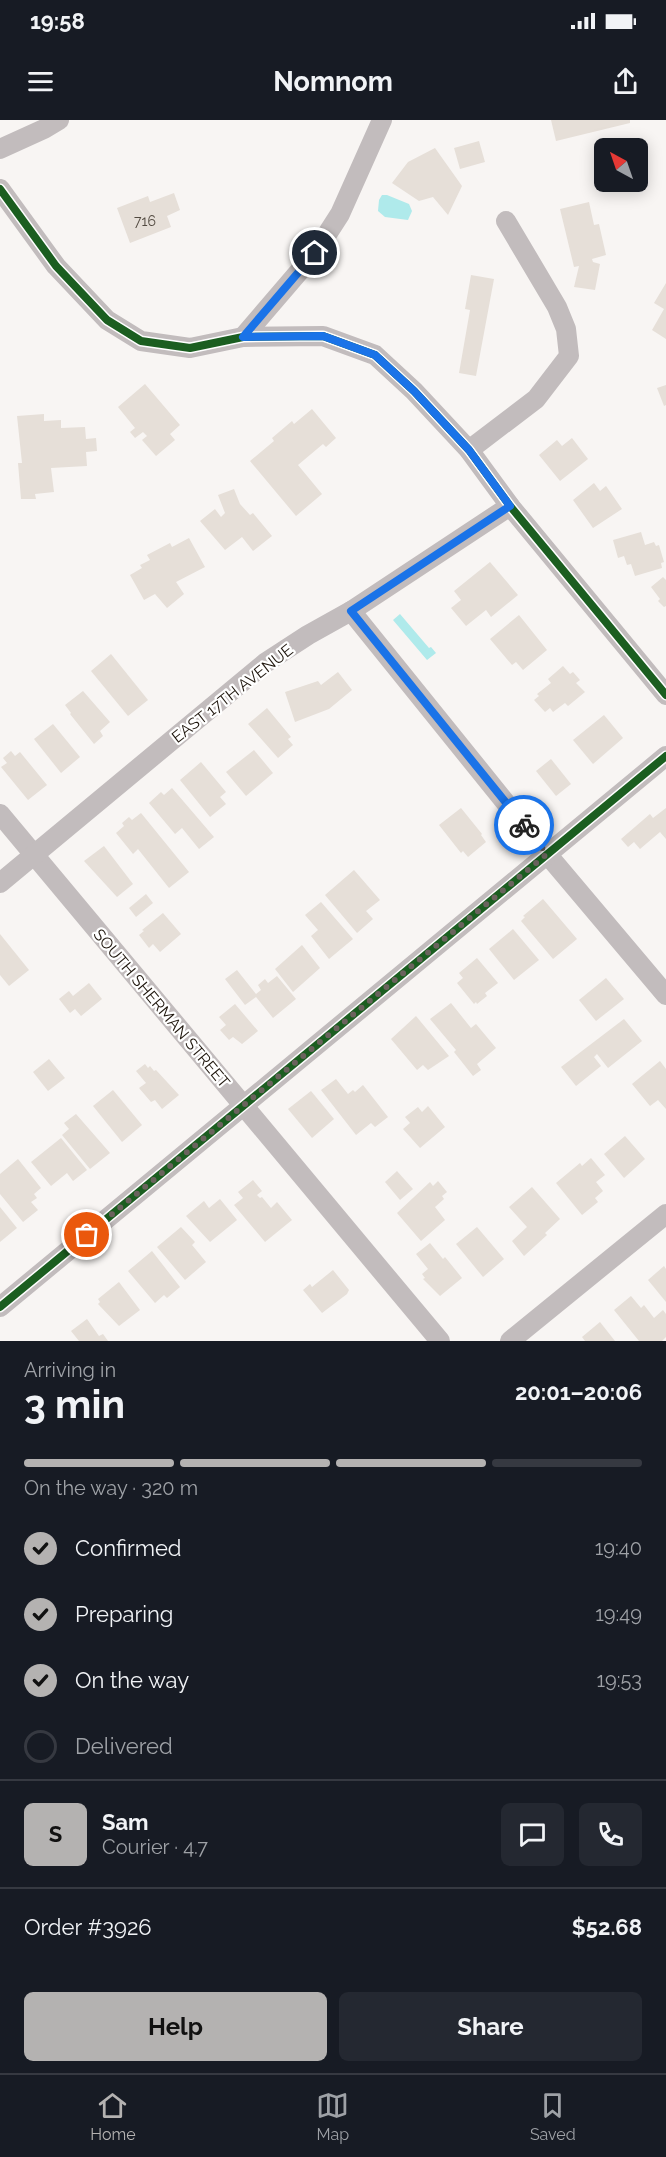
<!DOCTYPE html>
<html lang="en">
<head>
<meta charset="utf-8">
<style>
  :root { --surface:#171b24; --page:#242831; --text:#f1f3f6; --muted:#9ea1a6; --line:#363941; --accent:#b4b2b1 }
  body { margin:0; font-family:Raleway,sans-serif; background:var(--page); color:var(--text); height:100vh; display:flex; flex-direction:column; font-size:22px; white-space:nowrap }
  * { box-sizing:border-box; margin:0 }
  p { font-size:20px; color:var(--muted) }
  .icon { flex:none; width:33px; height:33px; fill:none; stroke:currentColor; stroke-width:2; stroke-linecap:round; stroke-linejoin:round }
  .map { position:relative; height:1221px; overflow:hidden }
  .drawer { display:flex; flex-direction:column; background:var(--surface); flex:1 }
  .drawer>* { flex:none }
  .needle { width:39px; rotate:320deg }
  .fabs { position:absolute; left:594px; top:18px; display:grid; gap:12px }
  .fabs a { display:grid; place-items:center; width:54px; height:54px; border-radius:9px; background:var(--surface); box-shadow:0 3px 15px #0003; font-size:30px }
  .pin { position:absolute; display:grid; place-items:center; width:51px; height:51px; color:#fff; margin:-26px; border:3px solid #fff; border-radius:50%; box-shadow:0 2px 6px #0007 }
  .courier { position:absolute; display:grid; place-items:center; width:60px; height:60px; margin:-30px; border:4px solid #1a73e8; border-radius:50%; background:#fff; color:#222; box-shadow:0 2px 8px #0007 }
  .headline em { font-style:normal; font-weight:700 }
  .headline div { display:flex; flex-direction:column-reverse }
  .headline { display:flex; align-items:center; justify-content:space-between; height:102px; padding:0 24px }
  h1 { font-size:39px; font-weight:700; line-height:45px }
  .bar { display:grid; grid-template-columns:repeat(4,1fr); gap:9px 6px; align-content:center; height:72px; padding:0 24px }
  .bar i { height:8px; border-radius:4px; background:var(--line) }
  .bar .current { background:var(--accent) }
  .bar p { grid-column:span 4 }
  .line { display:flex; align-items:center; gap:15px; padding:0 24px; border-top:2px solid var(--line) }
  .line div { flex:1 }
  .round { display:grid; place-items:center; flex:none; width:63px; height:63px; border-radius:9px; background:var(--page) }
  ol { padding:0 24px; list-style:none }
  li { display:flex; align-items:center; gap:18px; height:66px }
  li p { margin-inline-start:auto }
  li .icon { padding:6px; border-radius:50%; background:var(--accent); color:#111; stroke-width:4 }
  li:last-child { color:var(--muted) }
  li i { width:33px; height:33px; border:3px solid var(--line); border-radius:50% }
  .cta { display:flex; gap:12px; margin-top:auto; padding:12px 24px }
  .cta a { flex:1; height:69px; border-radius:9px; background:var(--accent); color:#111; font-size:24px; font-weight:700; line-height:69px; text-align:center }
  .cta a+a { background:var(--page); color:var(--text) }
  .status { display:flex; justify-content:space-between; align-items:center; height:42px; padding:0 30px; background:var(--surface); direction:ltr }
  .status svg { height:16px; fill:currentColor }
  header { display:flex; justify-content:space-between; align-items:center; height:78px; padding:0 24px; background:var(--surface); font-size:27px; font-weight:700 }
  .tab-bar { display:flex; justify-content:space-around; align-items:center; height:84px; border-top:2px solid var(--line); background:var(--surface); font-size:16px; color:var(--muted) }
  .tab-bar a { display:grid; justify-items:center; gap:3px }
  .tab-bar .current { color:var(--accent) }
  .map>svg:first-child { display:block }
</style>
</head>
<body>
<div class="status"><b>19:58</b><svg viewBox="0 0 49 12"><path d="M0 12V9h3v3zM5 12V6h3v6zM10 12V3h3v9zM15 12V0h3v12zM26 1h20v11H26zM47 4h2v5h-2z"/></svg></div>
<header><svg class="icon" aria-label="menu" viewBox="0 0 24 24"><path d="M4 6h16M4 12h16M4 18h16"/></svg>Nomnom<svg class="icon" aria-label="share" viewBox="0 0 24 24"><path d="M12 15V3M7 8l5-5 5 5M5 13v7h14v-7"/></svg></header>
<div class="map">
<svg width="666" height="1221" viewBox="0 0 666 1221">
  <rect width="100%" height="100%" fill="#f8f5f3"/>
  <g fill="#afeaeb">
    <polygon points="382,75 387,75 409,84 412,91 408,100 385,97 378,91 379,80"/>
    <polygon points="400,494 429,528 431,527 436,533 427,540 393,500"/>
  </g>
  <g fill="#e6dfd8">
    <polygon points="551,0 630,0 630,3 556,21"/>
    <polygon points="479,21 485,42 460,49 454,28"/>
    <polygon points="435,28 462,66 448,95 433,77 419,81 392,63 408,42"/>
    <polygon points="174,73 180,90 167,96 171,107 130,123 117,88 148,76 150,82"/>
    <polygon points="589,82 594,105 599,104 606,135 592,139 593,142 600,144 595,170 574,167 579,146 574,147 560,89"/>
    <polygon points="471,155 494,159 476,256 459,253 470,190 465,189"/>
    <polygon points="666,163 666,219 652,210 664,189 654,183"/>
    <polygon points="145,264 180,305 170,314 175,320 156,336 142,320 147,316 143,312 135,318 130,312 135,308 118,287"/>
    <polygon points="666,265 666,285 664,286 657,268"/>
    <polygon points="312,289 336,318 326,327 323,324 298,345 322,374 296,396 250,341 274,321 272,318 292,301 294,304"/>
    <polygon points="44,294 44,301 61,300 61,308 85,307 86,319 96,318 97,331 86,332 87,346 51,348 54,372 35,374 36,379 21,379 18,343 22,343 17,296"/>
    <polygon points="572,318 588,339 560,361 539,335 557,320 562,326"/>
    <polygon points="594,363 600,371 606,366 622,389 593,408 573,380"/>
    <polygon points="234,369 240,384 250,395 253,393 272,416 253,431 242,417 225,430 200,401 215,389 221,397 225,393 218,375"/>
    <polygon points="641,412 645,425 654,422 656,426 659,425 664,442 661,443 662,448 635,456 631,444 627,445 624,436 618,438 613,420"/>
    <polygon points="189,418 205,447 176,462 184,474 167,488 155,474 144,480 130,455 142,448 140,445 150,440 147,435 170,423 172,427"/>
    <polygon points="490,442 518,475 491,497 486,490 466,506 451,488 461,480 454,471"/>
    <polygon points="663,457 666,460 666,486 664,487 658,481 660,479 651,467"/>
    <polygon points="519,495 547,530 523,550 516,542 512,545 490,519"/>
    <polygon points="111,534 148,580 128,596 91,551"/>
    <polygon points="563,546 570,554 573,552 580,560 576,563 585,572 568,586 565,583 553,592 550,588 545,592 534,580 539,576 537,574 551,563 548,559"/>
    <polygon points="338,552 352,570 329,589 295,602 285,572 318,561 321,565"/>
    <polygon points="83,571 110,602 100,611 103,616 94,624 70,594 71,593 65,585"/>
    <polygon points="267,588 291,617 288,619 293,625 278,638 248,604"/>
    <polygon points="604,595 623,618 593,644 573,620"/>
    <polygon points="53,604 80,637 61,653 34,619"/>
    <polygon points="254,630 273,653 246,676 226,652"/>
    <polygon points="11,631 15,636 20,632 47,665 28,680 1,647 7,643 3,638"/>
    <polygon points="551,639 571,664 556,676 536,651"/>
    <polygon points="201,642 226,672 220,677 226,684 210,697 180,660"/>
    <polygon points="172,668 214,717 199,729 182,708 175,714 149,683 161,672 164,675"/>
    <polygon points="461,688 482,714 481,715 486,722 468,737 463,731 461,733 439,705"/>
    <polygon points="666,688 666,719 660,712 640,729 634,722 628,727 621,719 650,694 653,698"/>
    <polygon points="141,693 189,752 169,768 138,729 133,734 116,713 124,706 122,703 129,697 132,700"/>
    <polygon points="104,726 133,764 117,777 84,741"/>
    <polygon points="354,750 380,780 366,791 373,799 357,813 325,775"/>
    <polygon points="146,774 153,783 136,797 129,788"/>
    <polygon points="543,779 577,819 553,839 521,801 525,797 523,796"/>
    <polygon points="321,782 353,819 329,839 311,816 318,810 305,795"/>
    <polygon points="163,793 181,814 160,832 153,824 149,828 139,815 144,811 142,810"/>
    <polygon points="513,809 539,840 514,860 489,829"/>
    <polygon points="0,814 29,850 9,866 0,855"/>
    <polygon points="302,825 320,848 293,872 275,849"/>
    <polygon points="477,838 498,863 485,873 487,876 477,884 476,882 474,884 457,863 463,858 459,853"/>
    <polygon points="237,850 256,874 261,870 258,865 265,859 268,863 277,856 296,879 273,898 256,877 245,885 225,859"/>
    <polygon points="606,858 624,879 596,901 579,880"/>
    <polygon points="89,863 102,879 81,896 75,889 70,893 59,879 69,871 73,876"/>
    <polygon points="451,883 471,908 476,904 496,928 477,944 481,950 473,956 454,932 456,930 430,899"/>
    <polygon points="235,884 258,911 242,924 233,917 229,920 220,910 226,905 219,897"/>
    <polygon points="416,896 449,936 428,950 423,945 417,950 391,919"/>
    <polygon points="624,899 642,921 608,948 597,934 594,937 601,946 576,966 561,947"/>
    <polygon points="49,939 65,958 48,971 33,952"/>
    <polygon points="660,941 666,949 666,989 658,980 650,986 632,964"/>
    <polygon points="145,944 148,948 150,946 154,951 156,950 179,975 162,989 155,980 151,982 139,968 146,963 136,951"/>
    <polygon points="336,959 348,974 353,970 355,972 363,965 388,997 375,1007 371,1003 356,1015 321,970"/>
    <polygon points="113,970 142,1005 122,1022 93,986"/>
    <polygon points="311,971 334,999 312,1018 288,989"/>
    <polygon points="428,986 445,1007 420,1028 403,1009 410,1003 405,997 418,987 422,992"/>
    <polygon points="76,994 110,1033 90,1049 62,1015 69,1009 64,1003"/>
    <polygon points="625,1016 645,1039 624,1058 604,1034"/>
    <polygon points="61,1018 87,1050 73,1061 67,1053 51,1066 31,1042"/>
    <polygon points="591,1038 605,1055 596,1062 603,1071 595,1078 598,1082 582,1095 556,1063 580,1043 582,1046"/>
    <polygon points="18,1039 41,1068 34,1074 37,1078 31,1082 38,1090 23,1102 0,1074 0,1054"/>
    <polygon points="397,1051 413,1069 400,1080 385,1062"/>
    <polygon points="253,1060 262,1071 257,1075 260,1078 262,1077 271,1088 277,1082 292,1100 265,1122 234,1085 243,1078 238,1072"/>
    <polygon points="438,1061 447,1072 442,1076 444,1079 435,1087 445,1100 421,1121 397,1093 430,1062 433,1066"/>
    <polygon points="532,1067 560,1099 545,1113 547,1115 524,1136 512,1121 527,1107 509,1087"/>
    <polygon points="220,1079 237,1100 210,1122 186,1096 204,1081 209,1088"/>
    <polygon points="0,1087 17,1108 0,1122"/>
    <polygon points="181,1107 195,1122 192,1125 206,1142 185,1160 157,1127"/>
    <polygon points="477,1107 504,1139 483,1157 456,1124"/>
    <polygon points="430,1123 443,1139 445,1137 462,1158 440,1176 423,1159 425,1158 422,1154 428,1149 416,1134"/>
    <polygon points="152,1131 180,1167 167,1178 164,1175 155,1183 128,1151"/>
    <polygon points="664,1146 666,1149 666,1182 648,1160"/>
    <polygon points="333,1150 349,1170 347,1174 322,1193 303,1170 310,1164 312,1167"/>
    <polygon points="119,1162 140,1190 119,1206 98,1184 100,1182 98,1179"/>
    <polygon points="631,1176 641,1188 644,1185 654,1198 663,1190 666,1194 666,1217 662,1221 639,1221 614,1190"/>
    <polygon points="87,1199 99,1216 103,1214 108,1221 79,1221 71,1211"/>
    <polygon points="600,1202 615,1221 585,1221 582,1217"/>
  </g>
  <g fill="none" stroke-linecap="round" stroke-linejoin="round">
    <g stroke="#c2bcbd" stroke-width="20">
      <polyline points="0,29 44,9 59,0"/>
      <polyline points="0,69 56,146 107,200 141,221 190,228 243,217 323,216 375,235 414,271 469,330 510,386 666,575"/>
      <polyline points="243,217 315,133 340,94 382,0"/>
      <polyline points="469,330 536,279 569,236 566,209 557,187 506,101"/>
      <polyline points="351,491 547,734 666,875"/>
      <polyline points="0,694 440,1221"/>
      <polyline points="0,763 265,543 308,515 351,491 510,386"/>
      <polyline points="0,1187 666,636"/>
      <polyline points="510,1221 666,1094"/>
    </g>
    <defs>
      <g id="cycleway">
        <polyline points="0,69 56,146 107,200 141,221 190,228 243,217 323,216 375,235 414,271 469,330 510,386 666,575"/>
        <polyline points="0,1187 666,636"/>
      </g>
    </defs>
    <use href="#cycleway" stroke="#fff" stroke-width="11"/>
    <use href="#cycleway" stroke="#1b5e20" stroke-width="8"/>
  </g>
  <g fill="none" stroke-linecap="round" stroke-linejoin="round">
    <polyline stroke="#6a635d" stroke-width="6" stroke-dasharray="0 10.8" points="87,1115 547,734 524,705"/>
    <polyline stroke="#1a73e8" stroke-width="8" points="315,133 243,217 323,216 375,235 414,271 469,330 510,386 351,491 524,705"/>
  </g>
  <g text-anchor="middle" stroke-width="4.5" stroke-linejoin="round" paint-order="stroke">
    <g font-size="14" fill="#524a41">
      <text x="145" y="106">716</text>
    </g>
    <g font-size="16" fill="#1e150c" stroke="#fff">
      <text transform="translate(232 573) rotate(-38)" y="6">EAST 17TH AVENUE</text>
      <text transform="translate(162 888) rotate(50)" y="6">SOUTH SHERMAN STREET</text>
    </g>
  </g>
</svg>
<div class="fabs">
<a><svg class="needle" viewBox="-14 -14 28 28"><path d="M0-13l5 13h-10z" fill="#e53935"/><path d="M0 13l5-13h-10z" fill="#9ea1a6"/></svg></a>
</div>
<div class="pin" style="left:87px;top:1115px;background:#ea580c"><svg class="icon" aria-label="bag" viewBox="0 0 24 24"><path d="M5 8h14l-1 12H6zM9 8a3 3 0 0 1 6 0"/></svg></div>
<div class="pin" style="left:315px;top:133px;background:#1f2937"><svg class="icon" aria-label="home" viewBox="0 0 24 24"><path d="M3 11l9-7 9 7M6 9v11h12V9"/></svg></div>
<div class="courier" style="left:524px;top:705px"><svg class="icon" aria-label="bike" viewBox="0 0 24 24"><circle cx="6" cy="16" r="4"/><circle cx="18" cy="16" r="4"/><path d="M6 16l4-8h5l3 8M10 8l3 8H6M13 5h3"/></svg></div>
</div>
<section class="drawer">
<div class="headline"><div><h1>3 min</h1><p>Arriving in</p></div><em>20:01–20:06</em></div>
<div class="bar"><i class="current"></i><i class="current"></i><i class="current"></i><i></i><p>On the way · 320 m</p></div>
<ol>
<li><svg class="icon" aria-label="check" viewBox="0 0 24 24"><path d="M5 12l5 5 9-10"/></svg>Confirmed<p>19:40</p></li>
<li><svg class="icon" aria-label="check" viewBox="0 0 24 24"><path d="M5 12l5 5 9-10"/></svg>Preparing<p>19:49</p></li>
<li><svg class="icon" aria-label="check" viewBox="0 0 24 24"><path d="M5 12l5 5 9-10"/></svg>On the way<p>19:53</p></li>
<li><i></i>Delivered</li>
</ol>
<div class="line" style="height:108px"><b class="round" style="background:var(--accent);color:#111">S</b><div><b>Sam</b><p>Courier · 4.7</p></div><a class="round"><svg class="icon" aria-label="chat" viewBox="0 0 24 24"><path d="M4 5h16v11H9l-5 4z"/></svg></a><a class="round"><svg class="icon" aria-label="phone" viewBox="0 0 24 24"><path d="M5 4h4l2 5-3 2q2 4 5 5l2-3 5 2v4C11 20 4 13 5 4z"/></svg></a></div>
<div class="line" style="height:78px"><div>Order #3926</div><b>$52.68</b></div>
<div class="cta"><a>Help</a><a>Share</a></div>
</section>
<nav class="tab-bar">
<a class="current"><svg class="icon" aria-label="home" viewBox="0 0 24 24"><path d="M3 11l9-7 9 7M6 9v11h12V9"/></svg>Home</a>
<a><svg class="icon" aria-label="map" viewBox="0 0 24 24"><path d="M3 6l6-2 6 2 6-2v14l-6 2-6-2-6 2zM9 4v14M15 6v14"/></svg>Map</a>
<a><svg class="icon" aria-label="saved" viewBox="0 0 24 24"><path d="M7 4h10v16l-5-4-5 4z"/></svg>Saved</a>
</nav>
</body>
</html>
